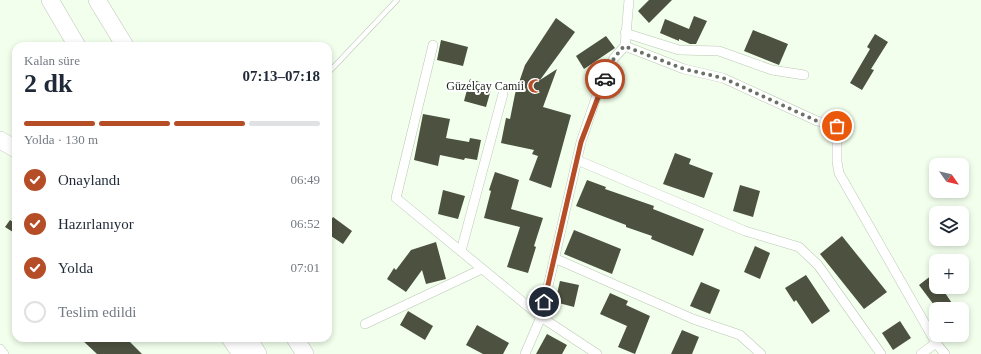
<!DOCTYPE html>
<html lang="tr">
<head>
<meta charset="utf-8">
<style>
  :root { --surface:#fff; --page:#f6f6f7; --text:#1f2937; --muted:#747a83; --line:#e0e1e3; --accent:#b54e27 }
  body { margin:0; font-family:"Times New Roman",serif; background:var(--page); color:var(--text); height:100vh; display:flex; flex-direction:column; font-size:15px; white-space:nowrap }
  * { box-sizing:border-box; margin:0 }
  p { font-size:13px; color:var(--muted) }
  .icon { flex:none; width:22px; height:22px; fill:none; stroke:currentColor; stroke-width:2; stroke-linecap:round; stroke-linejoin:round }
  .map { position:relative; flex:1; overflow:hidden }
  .panel { position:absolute; left:12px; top:42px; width:320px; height:300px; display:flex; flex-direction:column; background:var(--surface); border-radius:12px; box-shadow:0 2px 6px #0003 }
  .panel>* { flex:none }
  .needle { width:26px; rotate:124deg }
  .buttons { position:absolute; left:929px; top:158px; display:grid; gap:8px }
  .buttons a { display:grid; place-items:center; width:40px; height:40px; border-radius:8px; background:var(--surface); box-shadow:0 2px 6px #0003; font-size:20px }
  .pin { position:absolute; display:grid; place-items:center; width:34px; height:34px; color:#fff; margin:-17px; border:2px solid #fff; border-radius:50%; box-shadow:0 1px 4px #0007 }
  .courier { position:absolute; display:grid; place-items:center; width:40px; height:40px; margin:-20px; border:3px solid #b54e27; border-radius:50%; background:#fff; color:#222; box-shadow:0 1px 5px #0007 }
  .overview em { font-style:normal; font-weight:600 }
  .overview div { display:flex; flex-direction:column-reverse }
  .overview { display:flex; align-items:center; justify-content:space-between; height:68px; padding:0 12px }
  h1 { font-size:26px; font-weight:600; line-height:30px }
  .bar { display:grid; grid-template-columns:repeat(4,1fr); gap:6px 4px; align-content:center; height:48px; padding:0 12px }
  .bar i { height:5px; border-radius:3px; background:var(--line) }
  .bar .selected { background:var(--accent) }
  .bar p { grid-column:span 4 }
  ol { padding:0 12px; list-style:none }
  li { display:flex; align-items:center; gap:12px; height:44px }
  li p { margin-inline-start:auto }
  li .icon { padding:4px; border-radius:50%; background:var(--accent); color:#fff; stroke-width:4 }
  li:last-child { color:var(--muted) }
  li i { width:22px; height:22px; border:2px solid var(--line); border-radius:50% }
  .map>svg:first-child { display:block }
</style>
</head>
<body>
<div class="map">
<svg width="981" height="354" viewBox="0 0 981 354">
  <rect width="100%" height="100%" fill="#f2ffec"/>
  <g fill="#4d513f">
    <polygon points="649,0 672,0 649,23 638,11"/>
    <polygon points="694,16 707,21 696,44 690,44 679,39 679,41 660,33 665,19 689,29"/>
    <polygon points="556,18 575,32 540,80 557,69 543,107 571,115 551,188 529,180 538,156 532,154 534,150 501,143 506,118 510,119 515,94 525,65"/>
    <polygon points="753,30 788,44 779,65 744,51"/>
    <polygon points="875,34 888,42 871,69 874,70 862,90 850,83 870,49 867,47"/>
    <polygon points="606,36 615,48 584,69 576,56"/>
    <polygon points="441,40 468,47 463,66 437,60"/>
    <polygon points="470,79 492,86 486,107 464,101"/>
    <polygon points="423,114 450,119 446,138 469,142 470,138 481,140 477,160 465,158 464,160 440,155 438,166 414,160"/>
    <polygon points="675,153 691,159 689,164 713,173 704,198 663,184"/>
    <polygon points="495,172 519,180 511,209 543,218 534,246 536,247 528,273 507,267 520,227 484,218 491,191 489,190"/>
    <polygon points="587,180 606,187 605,189 654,206 653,209 704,229 693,256 651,239 652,236 626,227 626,225 576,206"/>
    <polygon points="740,185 760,191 753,217 733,211"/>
    <polygon points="443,190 465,196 458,219 438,214"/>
    <polygon points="333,217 352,231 343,244 328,234 328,224"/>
    <polygon points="10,220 16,224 16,234 5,227"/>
    <polygon points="574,230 621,249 612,274 564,254"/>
    <polygon points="842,236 887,292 864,309 820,254"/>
    <polygon points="436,242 446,279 426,284 422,270 406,292 387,279 394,268 396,270 411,250"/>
    <polygon points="755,246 770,253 760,279 744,272"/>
    <polygon points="806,275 830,311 812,324 796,300 794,302 785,288"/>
    <polygon points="932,275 936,281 936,287 941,287 956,309 937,309 919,285"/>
    <polygon points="560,281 579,285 574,307 555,302"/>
    <polygon points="701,282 720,290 710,314 690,306"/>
    <polygon points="610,293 628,301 626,305 650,316 635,354 618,347 627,326 600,314"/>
    <polygon points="408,311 433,326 425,340 400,325"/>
    <polygon points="900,321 911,338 893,350 882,333"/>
    <polygon points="477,325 509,343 503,354 483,354 466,345"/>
    <polygon points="682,330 699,337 692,354 671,354"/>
    <polygon points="547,334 567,345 562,354 536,354"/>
    <polygon points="80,338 126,338 142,354 97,354"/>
  </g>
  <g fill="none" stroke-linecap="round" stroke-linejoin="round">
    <defs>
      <polyline id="service" points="328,73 397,0"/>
      <g id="minor">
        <polyline points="625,33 679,50 719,51 772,70 804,75"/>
        <polyline points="433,45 396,198 541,317 597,354"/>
        <polyline points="625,46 684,69 723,78 817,121 837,126 837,162 839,173 936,343"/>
        <polyline points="577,160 745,231 799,247 818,265 881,354"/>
        <polyline points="461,251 503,94"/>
        <polyline points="554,258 693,319 740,335 761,354"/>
        <polyline points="365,324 482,269"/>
        <polyline points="0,349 4,354"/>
        <polyline points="525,354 541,317 581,142 596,98 607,72 614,58 625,46 629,0"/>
        <polyline points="921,354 936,343 945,354"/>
      </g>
      <g id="motorway">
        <polyline points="50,0 77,46"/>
        <polyline points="97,0 125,46"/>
        <polyline points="0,140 16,149"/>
        <polyline points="230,338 241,354"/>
        <polyline points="248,338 258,354"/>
        <polyline points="295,338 305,354"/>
      </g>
    </defs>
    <use href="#service" stroke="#bbc7b5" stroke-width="5.5"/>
    <use href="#minor" stroke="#bbc7b5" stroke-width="10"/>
    <use href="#motorway" stroke="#bbc7b5" stroke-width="18"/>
    <use href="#service" stroke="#fff" stroke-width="4.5"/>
    <use href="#minor" stroke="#fff" stroke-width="9"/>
    <use href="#motorway" stroke="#fff" stroke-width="17"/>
  </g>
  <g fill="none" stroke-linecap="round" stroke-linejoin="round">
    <polyline stroke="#6a7267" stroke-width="4" stroke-dasharray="0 7.2" points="605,79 614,58 624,46 684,69 723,78 817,121 837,126"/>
    <polyline stroke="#b54e27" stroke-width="5" points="544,302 581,142 605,79"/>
  </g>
  <defs>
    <symbol id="mosque-bare" viewBox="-9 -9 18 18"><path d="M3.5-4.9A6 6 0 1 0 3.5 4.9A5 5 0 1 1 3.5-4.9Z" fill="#b54e27" stroke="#fff" stroke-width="2.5" paint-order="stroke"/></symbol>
  </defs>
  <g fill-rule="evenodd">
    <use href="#mosque-bare" x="525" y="76" width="20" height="20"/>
  </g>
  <g text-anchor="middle" stroke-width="4" stroke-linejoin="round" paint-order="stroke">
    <g font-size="12" fill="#21261f" stroke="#fff" text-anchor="end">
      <text x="524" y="90">Güzelçay Camii</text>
    </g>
  </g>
</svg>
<div class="buttons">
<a><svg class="needle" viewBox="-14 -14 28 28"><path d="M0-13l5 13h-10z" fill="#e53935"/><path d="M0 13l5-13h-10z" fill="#747a83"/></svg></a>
<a><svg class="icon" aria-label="layers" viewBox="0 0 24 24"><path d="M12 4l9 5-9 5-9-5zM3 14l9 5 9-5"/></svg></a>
<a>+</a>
<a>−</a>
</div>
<div class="pin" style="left:837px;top:126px;background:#ea580c"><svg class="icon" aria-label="bag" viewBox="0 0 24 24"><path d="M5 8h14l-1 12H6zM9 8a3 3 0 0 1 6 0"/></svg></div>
<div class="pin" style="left:544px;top:302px;background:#1f2937"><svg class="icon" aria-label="home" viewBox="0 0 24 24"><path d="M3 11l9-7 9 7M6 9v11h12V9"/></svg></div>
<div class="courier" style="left:605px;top:79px"><svg class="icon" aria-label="car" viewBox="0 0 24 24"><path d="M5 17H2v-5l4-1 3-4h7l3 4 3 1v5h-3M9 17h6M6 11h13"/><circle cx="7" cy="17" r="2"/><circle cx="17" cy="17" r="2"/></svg></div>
<section class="panel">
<div class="overview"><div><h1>2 dk</h1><p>Kalan süre</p></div><em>07:13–07:18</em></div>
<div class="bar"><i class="selected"></i><i class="selected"></i><i class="selected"></i><i></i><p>Yolda · 130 m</p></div>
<ol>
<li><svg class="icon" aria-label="check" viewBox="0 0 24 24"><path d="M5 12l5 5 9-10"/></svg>Onaylandı<p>06:49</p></li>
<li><svg class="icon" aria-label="check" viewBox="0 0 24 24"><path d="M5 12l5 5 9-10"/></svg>Hazırlanıyor<p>06:52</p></li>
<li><svg class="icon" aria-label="check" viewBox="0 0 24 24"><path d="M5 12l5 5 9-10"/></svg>Yolda<p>07:01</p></li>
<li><i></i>Teslim edildi</li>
</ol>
</section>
</div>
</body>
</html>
